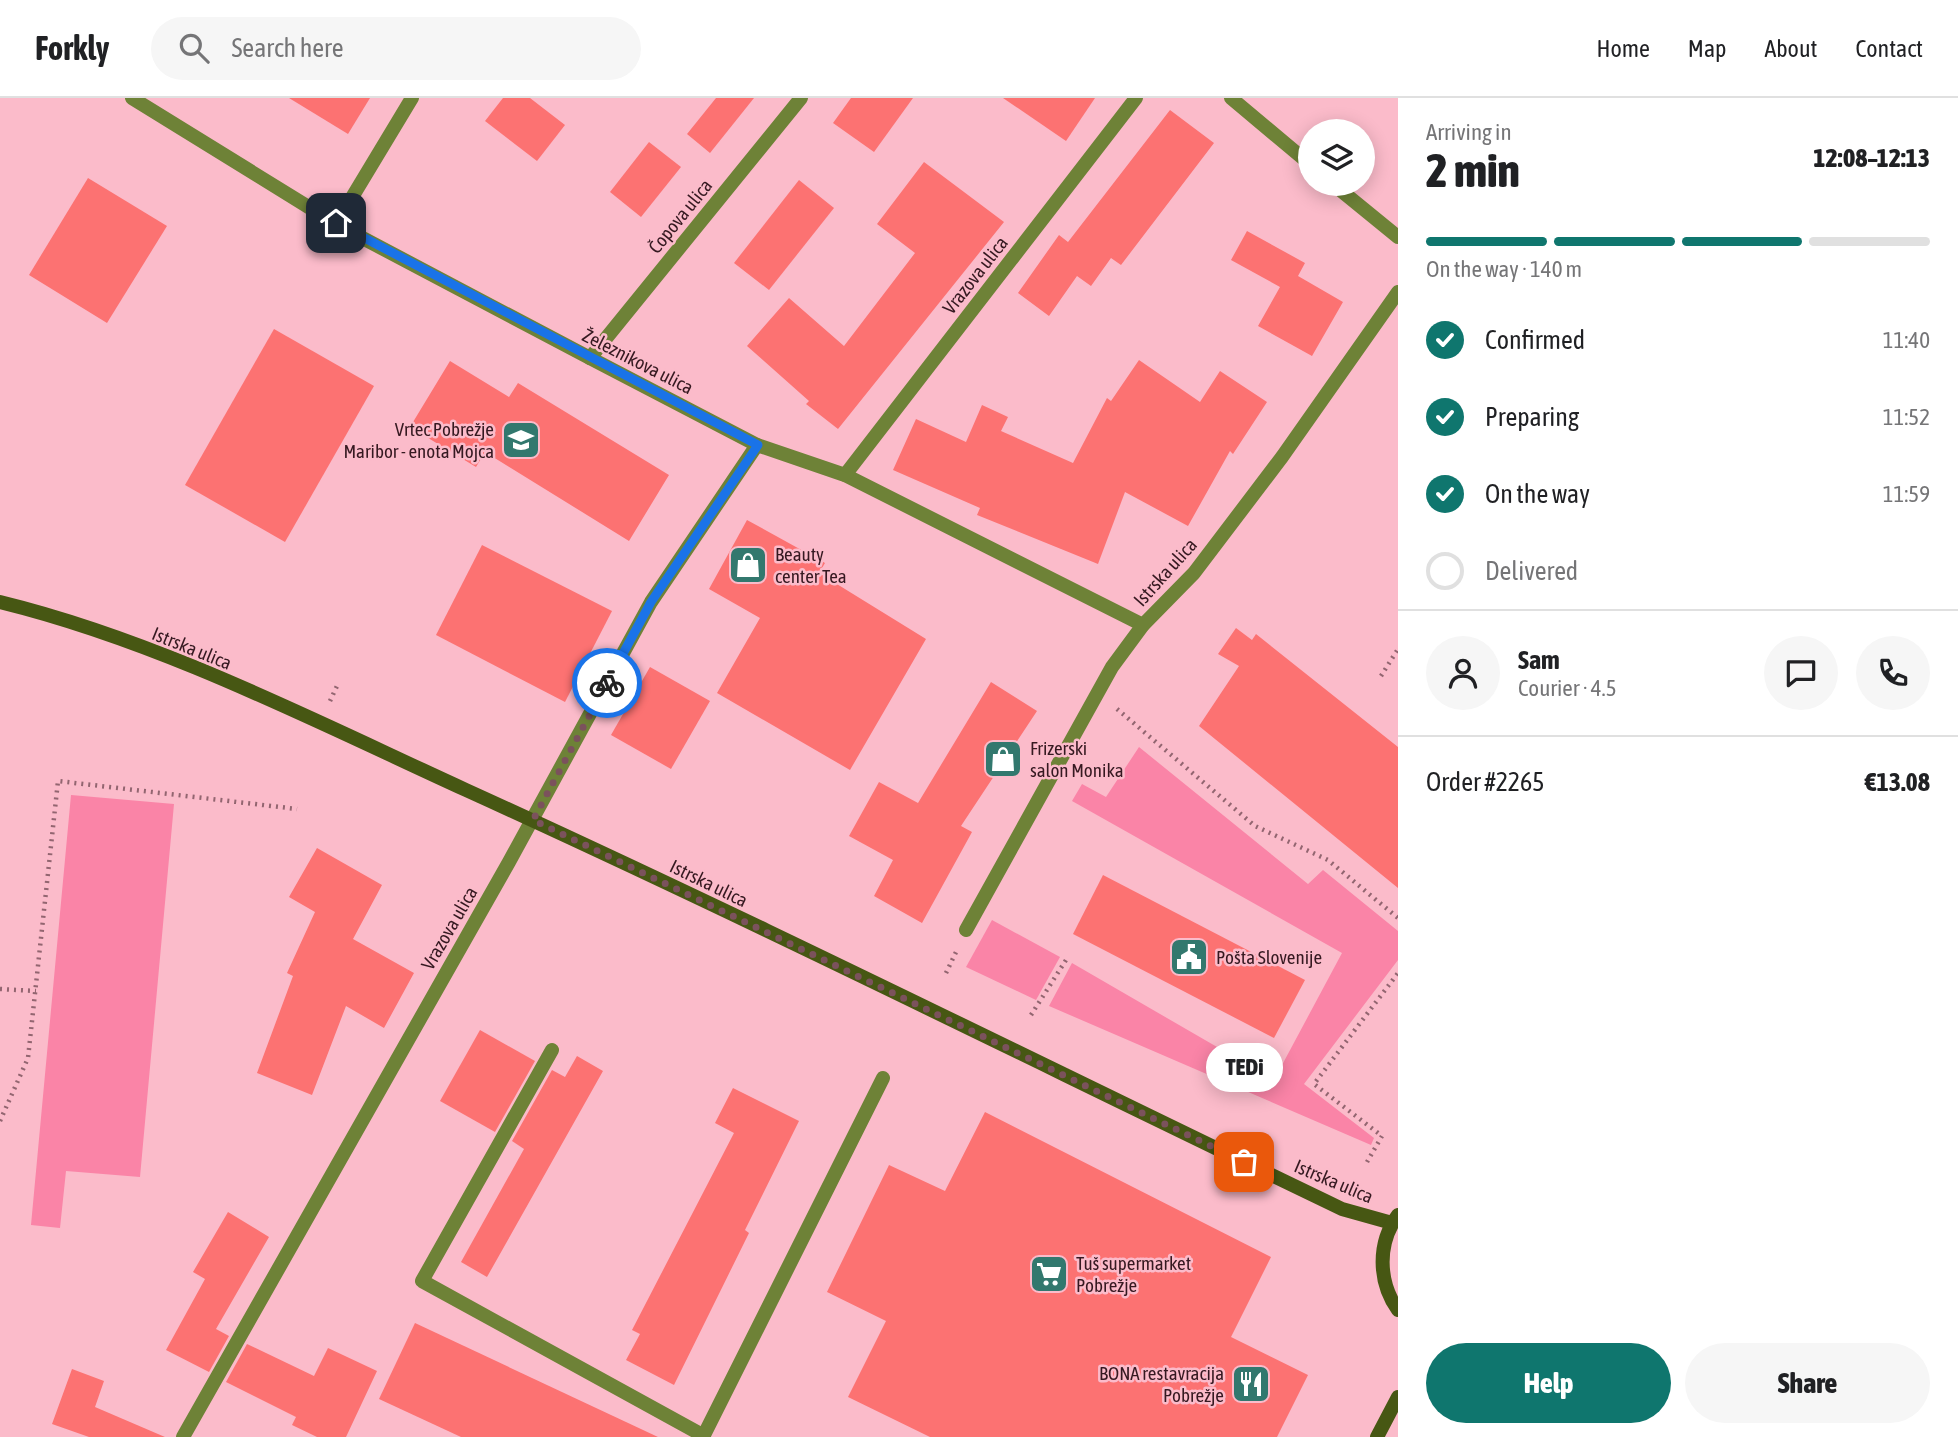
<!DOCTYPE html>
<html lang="en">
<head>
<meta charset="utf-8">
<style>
  :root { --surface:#fff; --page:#f6f6f6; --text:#202124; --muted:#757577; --line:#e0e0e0; --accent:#0f766e }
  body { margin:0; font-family:"Asap Condensed",sans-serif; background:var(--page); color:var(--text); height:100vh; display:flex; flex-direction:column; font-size:26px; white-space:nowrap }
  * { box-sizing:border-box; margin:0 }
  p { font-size:23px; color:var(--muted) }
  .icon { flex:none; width:38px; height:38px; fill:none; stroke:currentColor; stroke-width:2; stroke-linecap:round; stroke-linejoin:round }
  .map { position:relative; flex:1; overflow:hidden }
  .side { display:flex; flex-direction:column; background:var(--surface); width:560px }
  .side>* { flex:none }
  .buttons { position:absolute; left:1298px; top:21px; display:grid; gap:14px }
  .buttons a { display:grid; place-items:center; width:77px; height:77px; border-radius:50%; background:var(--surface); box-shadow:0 4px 18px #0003; font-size:35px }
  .pin { position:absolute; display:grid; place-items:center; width:60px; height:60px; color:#fff; margin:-30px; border-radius:14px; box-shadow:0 4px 10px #0006 }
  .courier { position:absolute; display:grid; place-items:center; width:70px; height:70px; margin:-35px; border:5px solid #1a73e8; border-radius:50%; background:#fff; color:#222; box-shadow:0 2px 9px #0007 }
  .bubble { position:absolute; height:49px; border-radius:24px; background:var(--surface); box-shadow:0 4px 18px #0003; font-size:23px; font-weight:800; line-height:49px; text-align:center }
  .overview em { font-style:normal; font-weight:800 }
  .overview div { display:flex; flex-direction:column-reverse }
  .overview { display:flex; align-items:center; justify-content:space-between; height:119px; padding:0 28px }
  h1 { font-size:46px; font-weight:800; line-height:52px }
  .bar { display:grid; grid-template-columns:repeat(4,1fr); gap:10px 7px; align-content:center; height:84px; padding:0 28px }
  .bar i { height:9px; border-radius:5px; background:var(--line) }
  .bar .current { background:var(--accent) }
  .bar p { grid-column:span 4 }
  .line { display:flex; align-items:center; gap:18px; padding:0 28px; border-top:2px solid var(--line) }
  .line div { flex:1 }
  .round { display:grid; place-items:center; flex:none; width:74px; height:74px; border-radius:37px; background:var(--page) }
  ol { padding:0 28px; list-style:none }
  li { display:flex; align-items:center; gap:21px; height:77px }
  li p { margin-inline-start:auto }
  li .icon { padding:7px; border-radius:50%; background:var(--accent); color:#fff; stroke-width:4 }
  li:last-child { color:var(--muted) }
  li i { width:38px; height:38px; border:4px solid var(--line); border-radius:50% }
  .cta { display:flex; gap:14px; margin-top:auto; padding:14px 28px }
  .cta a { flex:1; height:80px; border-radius:42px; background:var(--accent); color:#fff; font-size:28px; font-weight:800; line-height:80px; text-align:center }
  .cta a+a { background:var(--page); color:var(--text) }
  header { display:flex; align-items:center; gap:42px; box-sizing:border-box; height:98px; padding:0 35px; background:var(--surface); border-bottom:2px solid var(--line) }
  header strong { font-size:33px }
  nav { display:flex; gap:38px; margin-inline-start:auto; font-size:24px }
  .search { width:490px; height:63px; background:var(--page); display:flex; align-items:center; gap:18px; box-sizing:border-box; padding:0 24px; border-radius:38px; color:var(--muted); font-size:26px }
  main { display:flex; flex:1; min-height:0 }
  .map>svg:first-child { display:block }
</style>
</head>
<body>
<header>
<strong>Forkly</strong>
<div class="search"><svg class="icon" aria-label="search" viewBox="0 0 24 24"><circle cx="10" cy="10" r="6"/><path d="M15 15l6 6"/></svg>Search here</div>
<nav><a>Home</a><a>Map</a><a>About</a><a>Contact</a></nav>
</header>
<main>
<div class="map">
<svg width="1398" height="1339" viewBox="0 0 1398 1339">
  <rect width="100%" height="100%" fill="#fbbbca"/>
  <g fill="#fa84a7">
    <polygon points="1139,649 1308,786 1323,772 1398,833 1398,862 1304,986 1374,1040 1371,1047 1049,908 1072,865 1274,982 1342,855 1072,703 1082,686 1106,699"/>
    <polygon points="71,697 174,706 140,1079 66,1073 60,1130 31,1127"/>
    <polygon points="992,822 1060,859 1036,902 966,869"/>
  </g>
  <g fill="#fc7272">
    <polygon points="289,0 370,0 348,36"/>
    <polygon points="503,0 530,0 565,27 537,63 485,23"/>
    <polygon points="716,0 754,0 710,55 687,36"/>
    <polygon points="851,0 913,0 874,54 833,25"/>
    <polygon points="1003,0 1095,0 1066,43"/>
    <polygon points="1170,12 1214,45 1121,167 1111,160 1091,188 1077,178 1049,218 1018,195 1059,137 1068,144"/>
    <polygon points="649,44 681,69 641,119 610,94"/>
    <polygon points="924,64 1004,124 838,331 806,306 809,303 747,248 789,200 844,248 915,155 877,126"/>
    <polygon points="88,80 167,128 107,225 29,177"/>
    <polygon points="799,82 834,110 769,192 734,165"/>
    <polygon points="1247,133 1305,165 1298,178 1343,204 1312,258 1258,228 1280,189 1231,162"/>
    <polygon points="274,231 374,288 285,444 185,387"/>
    <polygon points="1139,262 1200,304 1220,273 1267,304 1233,356 1230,353 1188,428 1125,394 1098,466 977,417 980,410 893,372 916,321 966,344 982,307 1008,319 1001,333 1073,365 1107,300 1111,303"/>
    <polygon points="450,263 509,299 518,285 669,377 629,443 485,354 476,369 410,329"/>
    <polygon points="747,422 825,465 819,475 926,541 850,672 717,595 760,520 709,491"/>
    <polygon points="482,447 612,513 565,604 436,537"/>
    <polygon points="1236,530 1252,542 1256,536 1398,649 1398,790 1199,628 1239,568 1218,556"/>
    <polygon points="650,569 710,603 671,671 611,637"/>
    <polygon points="991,584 1037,613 961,728 972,734 922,825 874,798 893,762 849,738 879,684 918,705"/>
    <polygon points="317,750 382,787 353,841 414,875 384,930 346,908 312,997 257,975 293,878 287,875 315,814 289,799"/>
    <polygon points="1103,777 1305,882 1274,940 1073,836"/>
    <polygon points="480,932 535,963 495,1034 440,1003"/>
    <polygon points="577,958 603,973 487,1179 461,1164 524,1051 512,1043 552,972 565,979"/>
    <polygon points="733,990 799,1023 745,1132 749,1135 674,1287 626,1262 640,1236 632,1232 734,1035 715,1025"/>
    <polygon points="985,1014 1271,1159 1231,1239 1308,1277 1277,1339 930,1339 848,1299 886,1223 827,1194 889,1067 945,1093"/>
    <polygon points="228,1114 269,1139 216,1231 229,1238 209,1274 166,1252 205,1181 193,1174"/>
    <polygon points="415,1225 658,1339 461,1339 379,1301"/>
    <polygon points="247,1246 314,1278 328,1250 377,1273 346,1339 317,1339 292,1327 296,1319 226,1284"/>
    <polygon points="72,1271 104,1283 95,1309 165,1339 89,1339 52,1326"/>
  </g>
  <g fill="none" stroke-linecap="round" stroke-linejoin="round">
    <g stroke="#926570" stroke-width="4.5" stroke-dasharray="2 5" stroke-linecap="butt">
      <polyline points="1381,578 1398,551"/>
      <polyline points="330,603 337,588"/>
      <polyline points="1117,611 1255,728 1328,762 1398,820"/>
      <polyline points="946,875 957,852"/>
      <polyline points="0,891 36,893"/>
      <polyline points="1031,917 1066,862"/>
      <polyline points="0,1023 28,960 58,683 297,711"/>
      <polyline points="1367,1064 1382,1038 1314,986 1398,875"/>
    </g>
    <polyline stroke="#6e8237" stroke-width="14" points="552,952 422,1183 704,1338"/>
    <g stroke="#6e8237" stroke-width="14">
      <polyline points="132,0 336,126 590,260 757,347 845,377 1143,527"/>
      <polyline points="1231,0 1311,67"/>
      <polyline points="1333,86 1398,139"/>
      <polyline points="336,126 412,0"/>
      <polyline points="590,260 801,0"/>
      <polyline points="845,377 1136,0"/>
      <polyline points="966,832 1112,569 1143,527 1194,475 1282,359 1398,194"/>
      <polyline points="183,1339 509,764 651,504 757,347"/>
      <polyline points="703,1339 883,980"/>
    </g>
    <g stroke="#475713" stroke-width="14">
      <path d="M0 504C160 543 317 624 466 692 761 826 1050 971 1342 1111L1392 1125"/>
      <path d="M1398 1117C1377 1145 1378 1184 1398 1212"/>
      <polyline points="1377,1339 1398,1299"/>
    </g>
  </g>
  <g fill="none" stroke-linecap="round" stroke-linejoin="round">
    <polyline stroke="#7b525c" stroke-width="7" stroke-dasharray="0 12.6" points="607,585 533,722 1244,1064"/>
    <polyline stroke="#1a73e8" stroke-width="9" points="336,125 758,347 651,504 607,585"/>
  </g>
  <defs>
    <symbol id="school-square" viewBox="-11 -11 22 22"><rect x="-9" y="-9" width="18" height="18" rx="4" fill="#32786e" stroke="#fbbbca"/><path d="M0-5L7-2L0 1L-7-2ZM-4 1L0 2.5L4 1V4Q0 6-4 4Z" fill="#fff"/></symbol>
    <symbol id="shop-square" viewBox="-11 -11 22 22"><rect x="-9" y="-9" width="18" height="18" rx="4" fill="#32786e" stroke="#fbbbca"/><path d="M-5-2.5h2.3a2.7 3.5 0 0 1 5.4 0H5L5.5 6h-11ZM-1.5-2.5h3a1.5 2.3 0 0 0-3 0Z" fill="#fff"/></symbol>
    <symbol id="civic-square" viewBox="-11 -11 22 22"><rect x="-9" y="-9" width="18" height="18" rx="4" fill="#32786e" stroke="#fbbbca"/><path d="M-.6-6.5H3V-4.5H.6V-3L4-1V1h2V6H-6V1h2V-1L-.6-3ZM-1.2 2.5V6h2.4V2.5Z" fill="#fff"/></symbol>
    <symbol id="supermarket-square" viewBox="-11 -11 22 22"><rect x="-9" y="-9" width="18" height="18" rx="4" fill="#32786e" stroke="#fbbbca"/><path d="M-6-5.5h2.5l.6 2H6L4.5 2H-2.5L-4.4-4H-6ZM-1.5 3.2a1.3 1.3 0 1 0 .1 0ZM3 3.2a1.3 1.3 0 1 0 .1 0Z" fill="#fff"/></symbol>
    <symbol id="restaurant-square" viewBox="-11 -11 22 22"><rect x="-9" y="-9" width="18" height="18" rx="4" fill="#32786e" stroke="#fbbbca"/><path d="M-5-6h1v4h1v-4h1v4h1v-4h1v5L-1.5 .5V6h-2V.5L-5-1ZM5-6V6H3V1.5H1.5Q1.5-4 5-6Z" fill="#fff"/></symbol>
  </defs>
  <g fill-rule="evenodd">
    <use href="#school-square" x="499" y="320" width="44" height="44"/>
    <use href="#shop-square" x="726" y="445" width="44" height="44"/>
    <use href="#shop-square" x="981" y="639" width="44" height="44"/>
    <use href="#civic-square" x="1167" y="837" width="44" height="44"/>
    <use href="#supermarket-square" x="1027" y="1154" width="44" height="44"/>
    <use href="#restaurant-square" x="1229" y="1264" width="44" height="44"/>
  </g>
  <g text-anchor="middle" stroke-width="5" stroke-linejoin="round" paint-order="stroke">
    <g font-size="19" fill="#361921" stroke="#fbbbca">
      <text transform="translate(680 118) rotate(-51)" y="7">Čopova ulica</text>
      <text transform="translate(975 177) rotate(-52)" y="7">Vrazova ulica</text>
      <text transform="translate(638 263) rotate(27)" y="7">Železnikova ulica</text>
      <text transform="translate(1165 474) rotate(-48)" y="7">Istrska ulica</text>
      <text transform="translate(192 550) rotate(22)" y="7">Istrska ulica</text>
      <text transform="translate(709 785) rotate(26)" y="7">Istrska ulica</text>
      <text transform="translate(449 830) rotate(-60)" y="7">Vrazova ulica</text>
      <text transform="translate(1334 1083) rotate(23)" y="7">Istrska ulica</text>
    </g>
    <g font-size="19" fill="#361921" stroke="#fbbbca" text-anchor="start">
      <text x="494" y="338" text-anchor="end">Vrtec Pobrežje<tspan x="494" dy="22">Maribor - enota Mojca</tspan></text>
      <text x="775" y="463">Beauty<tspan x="775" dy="22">center Tea</tspan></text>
      <text x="1030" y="657">Frizerski<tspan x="1030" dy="22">salon Monika</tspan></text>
      <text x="1216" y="866">Pošta Slovenije</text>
      <text x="1076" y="1172">Tuš supermarket<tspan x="1076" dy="22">Pobrežje</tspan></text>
      <text x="1224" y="1282" text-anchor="end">BONA restavracija<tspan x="1224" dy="22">Pobrežje</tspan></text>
    </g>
  </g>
</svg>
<div class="buttons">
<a><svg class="icon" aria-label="layers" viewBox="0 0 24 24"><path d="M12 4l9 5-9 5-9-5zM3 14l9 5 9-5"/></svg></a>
</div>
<div class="pin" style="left:1244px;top:1064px;background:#ea580c"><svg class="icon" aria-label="bag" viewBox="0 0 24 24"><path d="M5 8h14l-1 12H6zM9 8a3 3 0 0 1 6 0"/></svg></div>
<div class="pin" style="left:336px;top:125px;background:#1f2937"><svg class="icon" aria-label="home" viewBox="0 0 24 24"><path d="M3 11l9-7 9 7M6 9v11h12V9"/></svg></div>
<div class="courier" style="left:607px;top:585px"><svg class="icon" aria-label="bike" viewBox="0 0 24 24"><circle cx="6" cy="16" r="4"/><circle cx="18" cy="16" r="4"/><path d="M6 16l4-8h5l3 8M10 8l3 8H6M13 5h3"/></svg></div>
<div class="bubble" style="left:1206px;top:945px;width:77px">TEDi</div>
</div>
<section class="side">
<div class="overview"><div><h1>2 min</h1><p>Arriving in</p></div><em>12:08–12:13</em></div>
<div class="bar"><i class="current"></i><i class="current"></i><i class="current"></i><i></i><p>On the way · 140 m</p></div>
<ol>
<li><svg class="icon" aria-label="check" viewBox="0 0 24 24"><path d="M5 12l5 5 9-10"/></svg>Confirmed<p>11:40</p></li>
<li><svg class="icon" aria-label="check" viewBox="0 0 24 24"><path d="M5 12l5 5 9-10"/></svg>Preparing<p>11:52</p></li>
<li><svg class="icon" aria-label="check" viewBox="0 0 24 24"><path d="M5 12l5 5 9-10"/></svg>On the way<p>11:59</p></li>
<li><i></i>Delivered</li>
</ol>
<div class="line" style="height:126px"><a class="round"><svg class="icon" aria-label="person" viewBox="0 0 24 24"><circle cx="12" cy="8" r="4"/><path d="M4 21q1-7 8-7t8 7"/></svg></a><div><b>Sam</b><p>Courier · 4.5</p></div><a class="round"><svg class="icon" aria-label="chat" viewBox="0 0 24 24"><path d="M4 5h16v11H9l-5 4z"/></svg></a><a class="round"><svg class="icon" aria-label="phone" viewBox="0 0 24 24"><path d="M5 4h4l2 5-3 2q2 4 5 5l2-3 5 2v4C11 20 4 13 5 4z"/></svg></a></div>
<div class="line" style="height:91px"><div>Order #2265</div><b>€13.08</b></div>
<div class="cta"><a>Help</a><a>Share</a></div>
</section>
</main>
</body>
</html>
